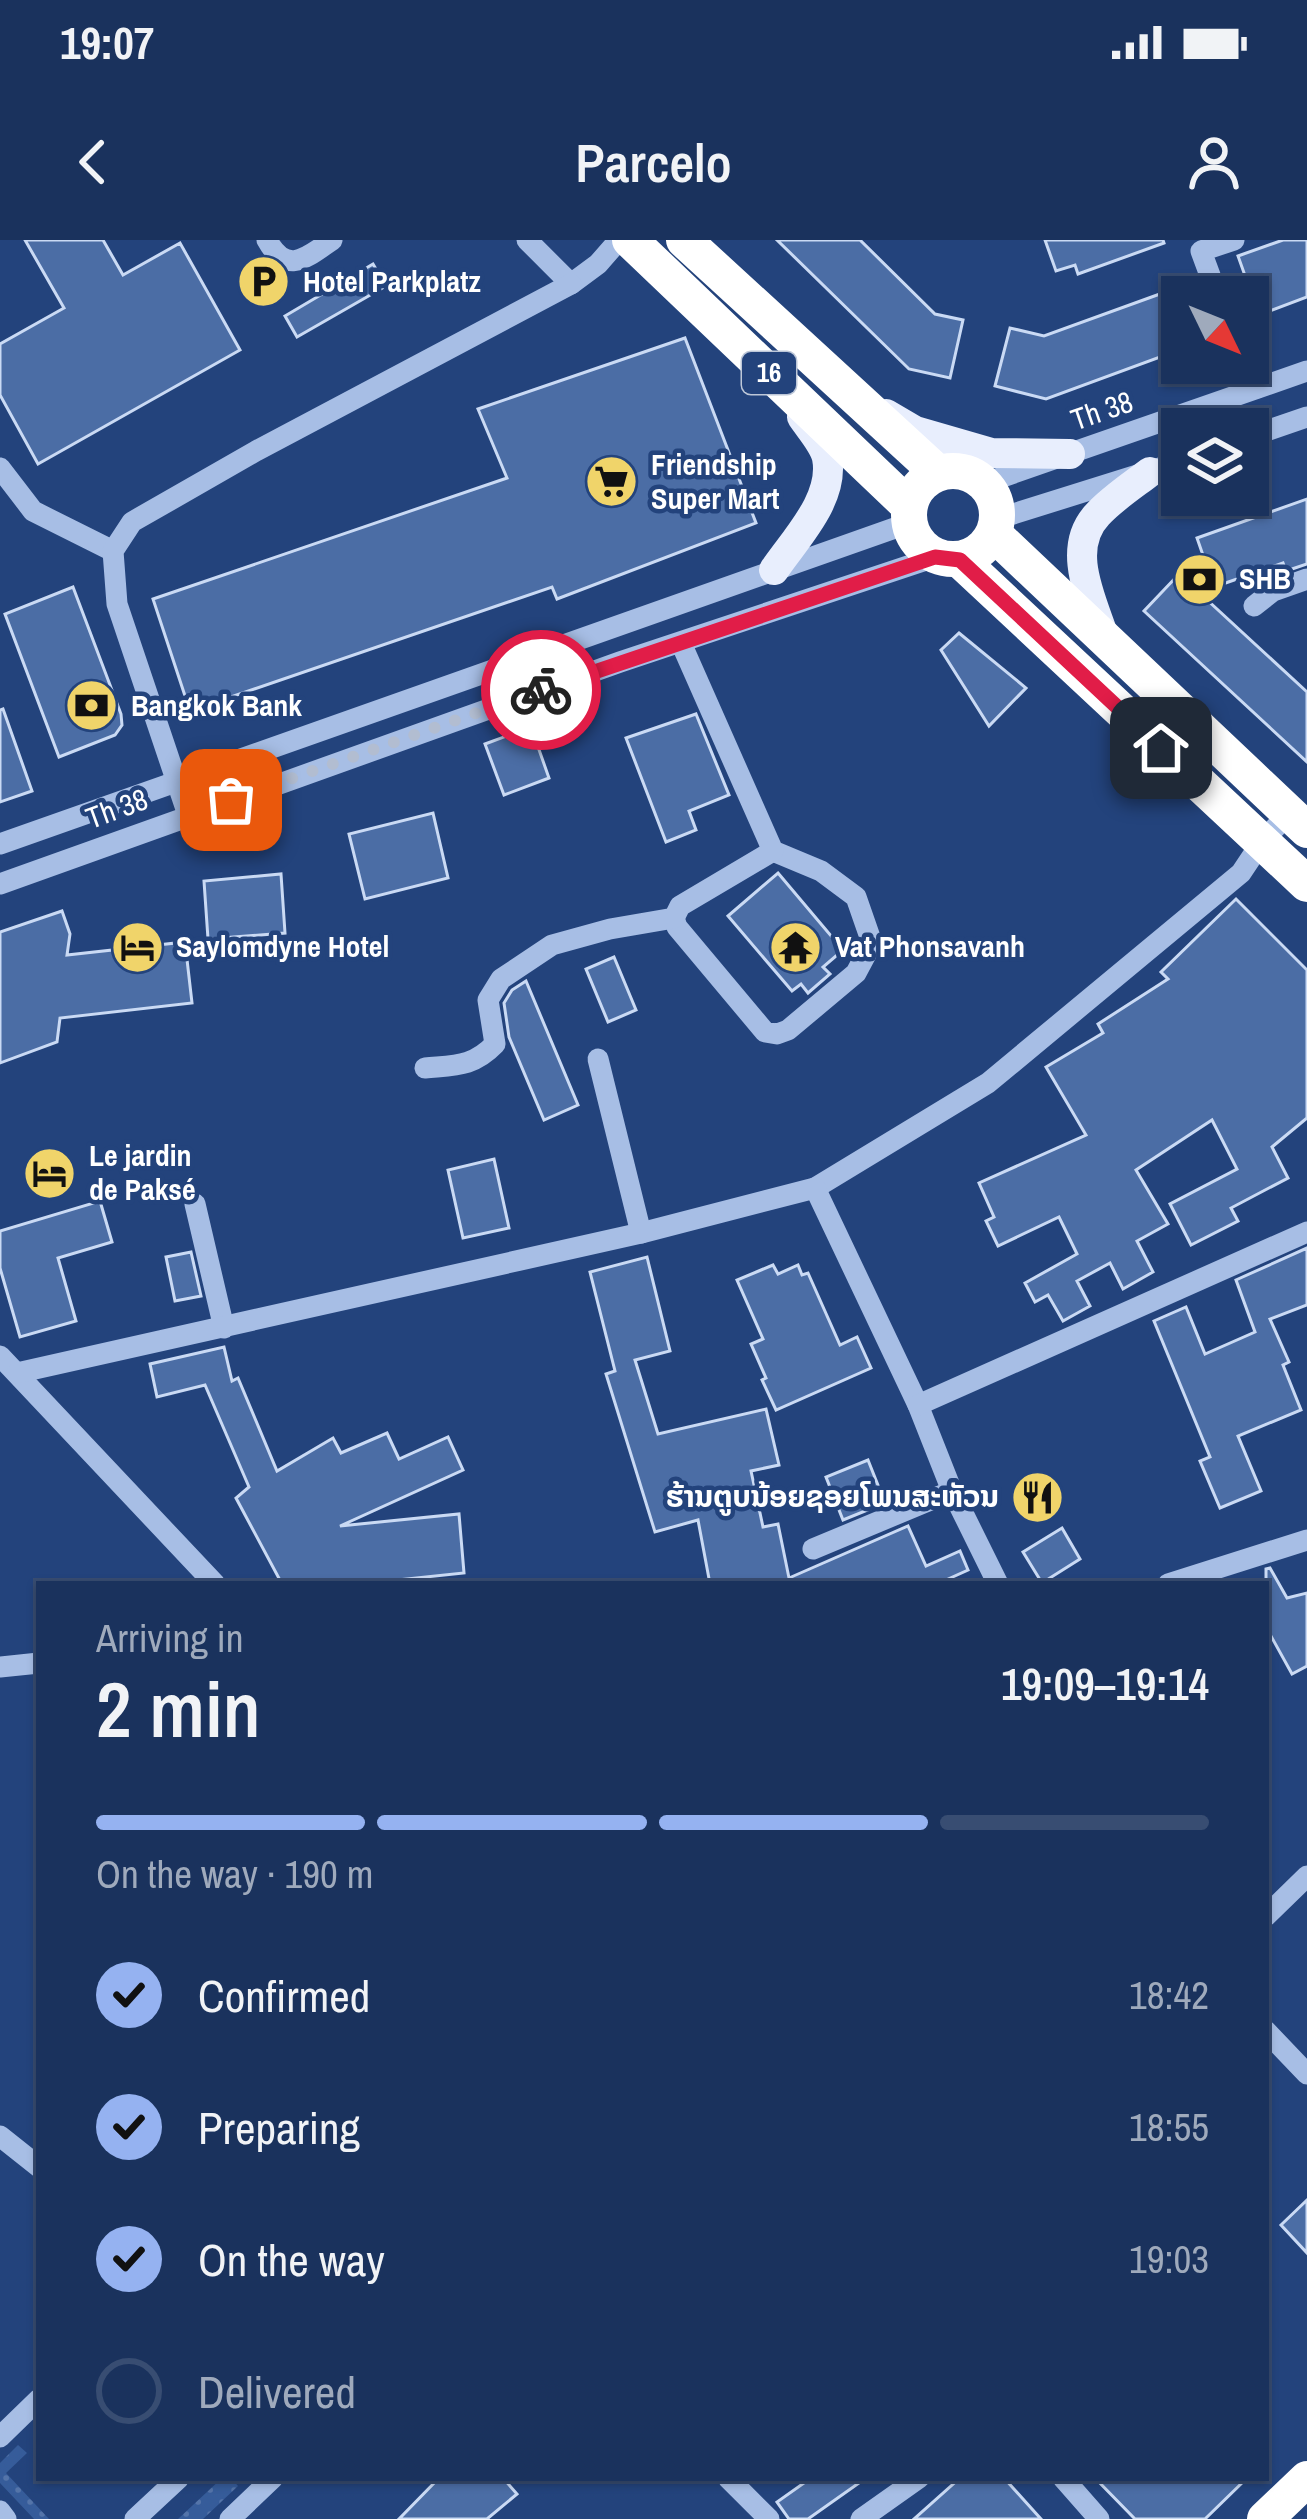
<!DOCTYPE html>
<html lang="en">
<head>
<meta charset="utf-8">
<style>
  :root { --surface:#1a325d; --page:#233a63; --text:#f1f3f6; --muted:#9faabc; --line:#384d72; --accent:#95b2f1 }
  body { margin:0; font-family:"Archivo Narrow","Noto Sans Lao",sans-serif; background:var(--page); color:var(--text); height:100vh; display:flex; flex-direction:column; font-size:45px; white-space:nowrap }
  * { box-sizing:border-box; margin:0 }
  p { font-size:39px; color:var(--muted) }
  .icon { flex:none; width:66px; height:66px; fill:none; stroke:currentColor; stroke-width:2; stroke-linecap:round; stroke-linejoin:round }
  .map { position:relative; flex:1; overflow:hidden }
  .details { position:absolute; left:36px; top:1341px; width:1233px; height:900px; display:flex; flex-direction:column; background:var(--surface); border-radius:0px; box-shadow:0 3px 9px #0004,0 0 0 3px var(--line) }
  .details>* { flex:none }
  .needle { width:78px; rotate:133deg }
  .fabs { position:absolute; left:1161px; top:36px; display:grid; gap:24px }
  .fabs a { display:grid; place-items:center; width:108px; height:108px; border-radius:0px; background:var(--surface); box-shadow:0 3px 9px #0004,0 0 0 3px var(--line); font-size:60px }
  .pin { position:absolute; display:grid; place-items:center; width:102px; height:102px; color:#fff; margin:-51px; border-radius:24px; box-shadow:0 6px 18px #0006 }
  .courier { position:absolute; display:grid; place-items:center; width:120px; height:120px; margin:-60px; border:9px solid #e11d48; border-radius:50%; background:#fff; color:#222; box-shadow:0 3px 15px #0007 }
  .summary em { font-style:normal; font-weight:600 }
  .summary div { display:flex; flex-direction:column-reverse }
  .summary { display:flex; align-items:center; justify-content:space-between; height:204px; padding:0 60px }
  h1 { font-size:78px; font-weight:600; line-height:90px }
  .bar { display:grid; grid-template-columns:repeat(4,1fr); gap:18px 12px; align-content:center; height:144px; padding:0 60px }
  .bar i { height:15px; border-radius:9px; background:var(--line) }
  .bar .selected { background:var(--accent) }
  .bar p { grid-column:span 4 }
  ol { padding:0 60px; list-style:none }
  li { display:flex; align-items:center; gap:36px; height:132px }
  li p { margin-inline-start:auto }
  li .icon { padding:12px; border-radius:50%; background:var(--accent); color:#111; stroke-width:4 }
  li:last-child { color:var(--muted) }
  li i { width:66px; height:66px; border:6px solid var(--line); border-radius:50% }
  .status { display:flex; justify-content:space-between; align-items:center; height:84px; padding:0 60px; background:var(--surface); direction:ltr }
  .status svg { height:33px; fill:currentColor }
  header { display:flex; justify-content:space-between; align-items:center; height:156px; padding:0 60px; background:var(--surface); font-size:54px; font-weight:600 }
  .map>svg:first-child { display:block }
</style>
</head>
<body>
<div class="status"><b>19:07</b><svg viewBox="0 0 49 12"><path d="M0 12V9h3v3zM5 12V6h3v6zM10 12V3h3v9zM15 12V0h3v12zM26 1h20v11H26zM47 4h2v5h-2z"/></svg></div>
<header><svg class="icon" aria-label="back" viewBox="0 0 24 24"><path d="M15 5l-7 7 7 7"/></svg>Parcelo<svg class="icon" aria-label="person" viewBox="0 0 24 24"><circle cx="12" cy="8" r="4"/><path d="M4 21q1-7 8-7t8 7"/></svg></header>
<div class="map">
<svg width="1307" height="2279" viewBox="0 0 1307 2279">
  <defs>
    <pattern id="grass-dots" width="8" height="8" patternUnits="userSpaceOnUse" patternTransform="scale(3)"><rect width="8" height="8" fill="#365c9a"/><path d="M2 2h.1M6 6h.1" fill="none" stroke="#5474a9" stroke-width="1.8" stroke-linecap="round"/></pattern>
  </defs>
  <rect width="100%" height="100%" fill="#23437c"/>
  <g fill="url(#grass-dots)">
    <polygon points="18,2205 27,2213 6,2233 49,2279 34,2279 0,2243 0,2223"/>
    <polygon points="222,2238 231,2238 238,2246 203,2279 178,2279"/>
  </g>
  <g fill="#4b6da5" stroke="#cadaf4" stroke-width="3">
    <polygon points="25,0 103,0 123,35 180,3 240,110 38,224 0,155 0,104 64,68"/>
    <polygon points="777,0 860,0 935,74 963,80 950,138 909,129"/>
    <polygon points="1045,0 1163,0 1164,3 1078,34 1075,25 1056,31"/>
    <polygon points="1283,0 1307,0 1307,57 1259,75 1238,16"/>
    <polygon points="373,24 386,46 297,97 285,76"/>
    <polygon points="1182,46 1182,109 1046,159 995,146 1010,88 1044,96"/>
    <polygon points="685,98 756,283 557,359 552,347 190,471 153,359 507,238 478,169"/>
    <polygon points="1307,259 1307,324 1286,331 1283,323 1214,347 1197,298"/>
    <polygon points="1179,334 1307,452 1307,522 1144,371"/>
    <polygon points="73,347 121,474 122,485 115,495 59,517 5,374"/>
    <polygon points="959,393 1026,448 989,486 941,410"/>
    <polygon points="3,469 32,551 0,562 0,470"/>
    <polygon points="696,474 729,555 689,571 696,590 666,602 626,498"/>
    <polygon points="531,487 549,538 504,555 485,504"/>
    <polygon points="433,573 448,638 365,659 349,594"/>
    <polygon points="778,633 843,710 823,727 830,734 808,753 801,744 792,751 728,676"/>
    <polygon points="281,634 285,693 208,699 204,641"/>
    <polygon points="1236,659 1307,730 1307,878 1272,907 1288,938 1231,968 1238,981 1191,1005 1170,964 1237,929 1212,880 1136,930 1168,984 1137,1001 1153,1032 1123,1049 1110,1023 1077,1041 1090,1066 1063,1081 1048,1055 1035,1062 1025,1043 1077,1014 1059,977 998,1006 986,981 994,977 979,943 1086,895 1046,827 1103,793 1098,784 1168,739 1161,732"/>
    <polygon points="62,671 70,694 67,715 185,702 192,763 60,778 57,802 0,823 0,692"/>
    <polygon points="614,717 636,770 608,782 586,729"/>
    <polygon points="526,741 578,865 544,880 509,797 504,763 512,750"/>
    <polygon points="494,919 509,988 463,998 448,930"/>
    <polygon points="100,961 112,1002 58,1018 76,1081 20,1097 0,1028 0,991"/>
    <polygon points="1307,1008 1307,1065 1270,1079 1289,1122 1283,1125 1301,1170 1238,1196 1261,1251 1220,1268 1200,1221 1210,1217 1154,1081 1186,1067 1205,1114 1255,1092 1236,1040"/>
    <polygon points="191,1012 201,1056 175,1061 166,1017"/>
    <polygon points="647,1017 670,1111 635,1120 658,1194 766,1169 779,1225 751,1231 763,1287 778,1284 789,1338 908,1286 926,1326 960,1311 968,1330 937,1344 710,1344 698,1280 655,1292 606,1134 615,1131 590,1032"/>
    <polygon points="773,1025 778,1034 798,1025 802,1035 808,1033 840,1105 857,1097 871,1128 776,1170 762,1140 766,1138 751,1104 763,1099 737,1040"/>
    <polygon points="224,1107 232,1141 238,1138 277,1231 333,1198 341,1213 387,1193 399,1219 448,1197 463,1230 340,1286 459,1274 464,1333 388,1341 390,1344 282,1344 236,1258 249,1247 205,1145 157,1157 150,1124"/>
    <polygon points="868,1220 885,1263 843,1280 826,1237"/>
    <polygon points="1062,1288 1080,1319 1042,1343 1023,1312"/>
    <polygon points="1270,1328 1287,1358 1307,1353 1307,1426 1292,1434 1266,1387 1266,1329"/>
    <polygon points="1307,1960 1307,2013 1281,1985"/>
    <polygon points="439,2238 503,2238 517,2254 487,2279 399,2279"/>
    <polygon points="811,2238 866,2238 808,2279 789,2279 777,2262"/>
    <polygon points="960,2238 1004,2238 1041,2279 914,2279"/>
    <polygon points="1095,2238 1247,2238 1205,2279 1135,2279"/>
  </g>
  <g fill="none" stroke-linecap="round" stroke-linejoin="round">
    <g stroke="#a7bee5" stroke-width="21">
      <path d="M267 0C287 36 306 18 332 0"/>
      <polyline points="527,0 571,44 598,24 619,0"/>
      <polyline points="1218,57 1201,11 1234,0"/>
      <polyline points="1247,123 1257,148"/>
      <polyline points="1248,197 1307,177"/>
      <polyline points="0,228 33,271 113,311"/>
      <polyline points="985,243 1307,131"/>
      <polyline points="997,279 1182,221"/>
      <polyline points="1254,366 1273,351 1307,339"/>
      <polyline points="188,575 117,364 113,311 132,282 256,211 571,44"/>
      <polyline points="0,604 909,283"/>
      <polyline points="0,644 620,422 935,317"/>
      <polyline points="674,678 677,687 765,792 777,794 788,790 856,733 872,703 856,657 821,631 773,611 681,403"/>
      <polyline points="598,819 641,993"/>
      <path d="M425 828C455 825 473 827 495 804L488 760 501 739 552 705 610 689 674 678 680 666 773 611"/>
      <polyline points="815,948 988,843 1241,633 1261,603 1288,574"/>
      <polyline points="195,964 224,1088"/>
      <polyline points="0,1116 215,1344"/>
      <polyline points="17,1133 641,993 815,948 918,1165 952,1251 998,1344"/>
      <polyline points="918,1165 1307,992"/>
      <polyline points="813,1309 952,1251"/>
      <polyline points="1168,1344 1307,1300"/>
      <polyline points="0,1427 39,1423"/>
      <polyline points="1266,1676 1307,1636"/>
      <polyline points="1266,1791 1307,1834"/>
      <polyline points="0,1896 39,1927"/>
      <polyline points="0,2197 39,2159"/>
      <polyline points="728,2238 769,2279"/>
      <polyline points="1063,2238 1099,2279"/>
      <polyline points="0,2271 6,2279"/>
      <polyline points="135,2279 179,2238"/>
      <polyline points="230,2279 273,2238"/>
      <polyline points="861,2279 919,2238"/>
    </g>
    <g stroke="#e8eefd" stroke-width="30">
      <polyline points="886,174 915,191 991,213 1070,214"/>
      <path d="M774 330C795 299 835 259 827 218 824 204 810 189 802 177"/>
      <path d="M1105 400C1093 362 1064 309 1098 274 1113 258 1133 245 1150 232"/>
    </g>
    <g stroke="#fff" stroke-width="36">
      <polyline points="630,0 909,266"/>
      <polyline points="684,0 938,233"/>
      <circle cx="953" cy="275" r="44"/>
      <polyline points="994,294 1307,590"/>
      <polyline points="960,320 1307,644"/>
      <polyline points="1265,2279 1307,2239"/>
    </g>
  </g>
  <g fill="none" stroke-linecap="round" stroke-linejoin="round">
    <polyline stroke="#b2bdd1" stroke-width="12" stroke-dasharray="0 21.6" points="231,560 541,450"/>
    <polyline stroke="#e11d48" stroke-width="15" points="541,450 935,317 960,320 1161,508"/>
  </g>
  <defs>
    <symbol id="parking-disc" viewBox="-11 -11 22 22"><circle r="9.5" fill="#f0d46a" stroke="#23437c"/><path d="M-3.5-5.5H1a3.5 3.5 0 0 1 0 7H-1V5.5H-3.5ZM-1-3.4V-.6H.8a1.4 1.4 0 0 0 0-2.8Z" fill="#111"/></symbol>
    <symbol id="supermarket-disc" viewBox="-11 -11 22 22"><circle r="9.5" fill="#f0d46a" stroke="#23437c"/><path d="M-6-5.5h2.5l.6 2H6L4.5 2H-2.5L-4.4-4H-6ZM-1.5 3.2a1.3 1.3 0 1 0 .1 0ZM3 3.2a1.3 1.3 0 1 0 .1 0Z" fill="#111"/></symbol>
    <symbol id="bank-disc" viewBox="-11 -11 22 22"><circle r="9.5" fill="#f0d46a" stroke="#23437c"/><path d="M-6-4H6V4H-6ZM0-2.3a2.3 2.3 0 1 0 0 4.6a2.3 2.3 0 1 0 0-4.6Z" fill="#111"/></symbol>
    <symbol id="hotel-disc" viewBox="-11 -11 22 22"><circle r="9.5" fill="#f0d46a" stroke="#23437c"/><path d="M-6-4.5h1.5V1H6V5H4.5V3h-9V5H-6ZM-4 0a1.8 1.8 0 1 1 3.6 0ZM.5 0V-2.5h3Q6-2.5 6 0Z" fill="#111"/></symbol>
    <symbol id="temple-disc" viewBox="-11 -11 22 22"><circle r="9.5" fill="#f0d46a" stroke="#23437c"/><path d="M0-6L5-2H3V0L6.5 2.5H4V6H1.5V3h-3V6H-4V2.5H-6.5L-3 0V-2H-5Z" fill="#111"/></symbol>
    <symbol id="restaurant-disc" viewBox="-11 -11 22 22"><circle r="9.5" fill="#f0d46a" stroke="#23437c"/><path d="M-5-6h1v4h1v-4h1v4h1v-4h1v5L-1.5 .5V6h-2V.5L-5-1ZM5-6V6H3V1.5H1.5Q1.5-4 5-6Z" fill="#111"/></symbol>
  </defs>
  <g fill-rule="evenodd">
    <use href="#parking-disc" x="234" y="12" width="59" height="59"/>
    <use href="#supermarket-disc" x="582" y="212" width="59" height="59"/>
    <use href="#bank-disc" x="1170" y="310" width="59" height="59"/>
    <use href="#bank-disc" x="62" y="436" width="59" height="59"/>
    <use href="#hotel-disc" x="108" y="678" width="59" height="59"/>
    <use href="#temple-disc" x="766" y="678" width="59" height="59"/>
    <use href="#hotel-disc" x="20" y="904" width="59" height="59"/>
    <use href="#restaurant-disc" x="1008" y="1228" width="59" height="59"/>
  </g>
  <g text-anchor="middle" stroke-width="9" stroke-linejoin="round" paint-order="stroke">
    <rect fill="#23437c" stroke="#bdc7d8" stroke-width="3" x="742" y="112" width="54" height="42" rx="9"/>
    <g font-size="27" font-weight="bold" fill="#fff">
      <text x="769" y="142">16</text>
    </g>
    <g font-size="30" font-weight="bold" fill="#fff" stroke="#23437c" text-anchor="start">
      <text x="303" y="52">Hotel Parkplatz</text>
      <text x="651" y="235">Friendship<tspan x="651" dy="34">Super Mart</tspan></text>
      <text x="1239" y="349">SHB</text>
      <text x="131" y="476">Bangkok Bank</text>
      <text x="176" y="717">Saylomdyne Hotel</text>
      <text x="835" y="717">Vat Phonsavanh</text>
      <text x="89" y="926">Le jardin<tspan x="89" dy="34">de Paksé</tspan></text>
      <text x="999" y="1267" text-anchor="end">ຮ້ານຕູບນ້ອຍຊອຍໂພນສະຫັວນ</text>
    </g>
    <g font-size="30" fill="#fff" stroke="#23437c">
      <text transform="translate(1102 171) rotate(-19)" y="10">Th 38</text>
      <text transform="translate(117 569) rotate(-20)" y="10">Th 38</text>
    </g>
  </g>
</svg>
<div class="fabs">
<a><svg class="needle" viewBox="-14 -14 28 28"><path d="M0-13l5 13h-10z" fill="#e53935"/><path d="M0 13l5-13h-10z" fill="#9faabc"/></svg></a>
<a><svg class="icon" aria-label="layers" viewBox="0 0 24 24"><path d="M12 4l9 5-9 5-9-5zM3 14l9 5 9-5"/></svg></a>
</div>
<div class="pin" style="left:231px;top:560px;background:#ea580c"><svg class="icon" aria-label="bag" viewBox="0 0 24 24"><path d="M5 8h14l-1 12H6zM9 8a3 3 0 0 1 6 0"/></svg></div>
<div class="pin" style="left:1161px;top:508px;background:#1f2937"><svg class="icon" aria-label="home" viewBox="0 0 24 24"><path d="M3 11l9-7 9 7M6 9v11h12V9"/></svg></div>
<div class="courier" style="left:541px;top:450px"><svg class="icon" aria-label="bike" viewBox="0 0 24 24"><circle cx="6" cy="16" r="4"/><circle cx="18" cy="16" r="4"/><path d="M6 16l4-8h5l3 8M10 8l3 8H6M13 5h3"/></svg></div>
<section class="details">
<div class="summary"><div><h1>2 min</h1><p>Arriving in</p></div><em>19:09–19:14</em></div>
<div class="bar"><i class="selected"></i><i class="selected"></i><i class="selected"></i><i></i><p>On the way · 190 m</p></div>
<ol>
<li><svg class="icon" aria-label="check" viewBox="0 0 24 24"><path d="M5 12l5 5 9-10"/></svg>Confirmed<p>18:42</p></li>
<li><svg class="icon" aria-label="check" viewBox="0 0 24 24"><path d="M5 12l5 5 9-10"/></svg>Preparing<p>18:55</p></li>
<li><svg class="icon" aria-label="check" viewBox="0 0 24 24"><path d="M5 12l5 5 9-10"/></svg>On the way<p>19:03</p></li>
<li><i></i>Delivered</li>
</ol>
</section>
</div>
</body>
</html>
